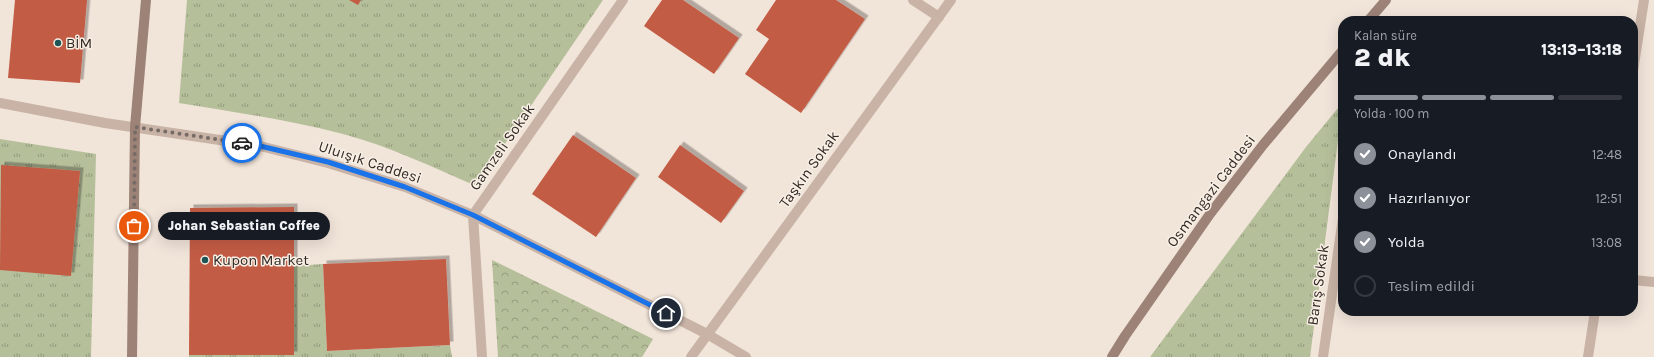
<!DOCTYPE html>
<html lang="tr">
<head>
<meta charset="utf-8">
<style>
  :root { --surface:#171b24; --page:#242831; --text:#f1f3f6; --muted:#9ea1a6; --line:#363941; --accent:#8c9099 }
  body { margin:0; font-family:Karla,sans-serif; background:var(--page); color:var(--text); height:100vh; display:flex; flex-direction:column; font-size:15px; white-space:nowrap }
  * { box-sizing:border-box; margin:0 }
  p { font-size:13px; color:var(--muted) }
  .icon { flex:none; width:22px; height:22px; fill:none; stroke:currentColor; stroke-width:2; stroke-linecap:round; stroke-linejoin:round }
  .map { position:relative; flex:1; overflow:hidden }
  .panel { position:absolute; left:1338px; top:16px; width:300px; height:300px; display:flex; flex-direction:column; background:var(--surface); border-radius:16px; box-shadow:0 4px 16px #0002 }
  .panel>* { flex:none }
  .pin { position:absolute; display:grid; place-items:center; width:34px; height:34px; color:#fff; margin:-17px; border:2px solid #fff; border-radius:50%; box-shadow:0 1px 4px #0007 }
  .courier { position:absolute; display:grid; place-items:center; width:40px; height:40px; margin:-20px; border:3px solid #1a73e8; border-radius:50%; background:#fff; color:#222; box-shadow:0 1px 5px #0007 }
  .bubble { position:absolute; height:28px; border-radius:14px; background:var(--surface); box-shadow:0 4px 16px #0002; font-size:13px; font-weight:800; line-height:28px; text-align:center }
  .head em { font-style:normal; font-weight:800 }
  .head div { display:flex; flex-direction:column-reverse }
  .head { display:flex; align-items:center; justify-content:space-between; height:68px; padding:0 16px }
  h1 { font-size:26px; font-weight:800; line-height:30px }
  .bar { display:grid; grid-template-columns:repeat(4,1fr); gap:6px 4px; align-content:center; height:48px; padding:0 16px }
  .bar i { height:5px; border-radius:3px; background:var(--line) }
  .bar .on { background:var(--accent) }
  .bar p { grid-column:span 4 }
  ol { padding:0 16px; list-style:none }
  li { display:flex; align-items:center; gap:12px; height:44px }
  li p { margin-inline-start:auto }
  li .icon { padding:4px; border-radius:50%; background:var(--accent); color:#fff; stroke-width:4 }
  li:last-child { color:var(--muted) }
  li i { width:22px; height:22px; border:2px solid var(--line); border-radius:50% }
  .map>svg:first-child { display:block }
</style>
</head>
<body>
<div class="map">
<svg width="1654" height="357" viewBox="0 0 1654 357">
  <defs>
    <pattern id="grass-tufts" width="24" height="20" patternUnits="userSpaceOnUse"><rect width="24" height="20" fill="#b5bf9a"/><path d="M3 7l-1-3M5 7V3M7 7l1-3M15 17l-1-3M17 17v-4M19 17l1-3" fill="none" stroke="#949b7d"/></pattern>
    <pattern id="forest-crowns" width="20" height="18" patternUnits="userSpaceOnUse"><rect width="20" height="18" fill="#b5bf9a"/><path d="M2 6a3 3 0 1 1 6 0M12 15a3 3 0 1 1 6 0" fill="none" stroke="#949b7d"/></pattern>
    <filter id="shadow"><feDropShadow dx="3.5" dy="-3.5" stdDeviation="0" flood-color="#0004"/></filter>
  </defs>
  <rect width="100%" height="100%" fill="#f1e4d9"/>
  <g fill="url(#grass-tufts)">
    <path d="M187 0H603L476 186C432 167 389 146 343 134 289 120 234 112 179 103Z"/>
    <polygon points="1343,102 1310,357 1150,357 1306,147"/>
    <polygon points="0,139 96,154 91,357 0,357"/>
    <polygon points="323,264 327,351 450,345 452,357 189,357 189,355 294,355 294,266"/>
  </g>
  <polygon fill="url(#forest-crowns)" points="492,260 653,339 642,357 498,357"/>
  <g fill="#c35c45" filter="url(#shadow)">
    <polygon points="15,0 87,0 80,83 8,78"/>
    <polygon points="349,0 361,0 358,5"/>
    <polygon points="662,0 683,0 739,38 714,74 644,26"/>
    <polygon points="776,0 836,0 865,19 801,113 745,74 769,39 756,30"/>
    <polygon points="573,135 636,178 596,237 532,194"/>
    <polygon points="680,145 744,191 721,223 658,177"/>
    <polygon points="1,165 80,171 71,276 0,270"/>
    <polygon points="294,207 294,355 189,355 190,208"/>
    <polygon points="446,259 450,345 327,351 323,264"/>
  </g>
  <g fill="none" stroke-linecap="round" stroke-linejoin="round">
    <g stroke="#c8b3a6" stroke-width="10">
      <polyline points="913,0 939,17"/>
      <polyline points="1633,71 1644,0"/>
      <polyline points="0,103 105,123 260,146 328,163 405,187 473,215 707,334 746,357"/>
      <polyline points="1633,280 1654,282"/>
      <polyline points="482,357 473,215 623,0"/>
      <polyline points="691,357 951,0"/>
      <polyline points="1323,357 1343,218"/>
      <polyline points="1588,357 1595,311"/>
    </g>
    <g stroke="#9c8277" stroke-width="10">
      <polyline points="1368,21 1386,0"/>
      <polyline points="132,357 135,127 146,0"/>
      <polyline points="1112,357 1125,336 1210,214 1263,145 1343,50"/>
    </g>
  </g>
  <g fill="none" stroke-linecap="round" stroke-linejoin="round">
    <polyline stroke="#766b65" stroke-width="4" stroke-dasharray="0 7.2" points="134,226 135,127 242,143"/>
    <polyline stroke="#1a73e8" stroke-width="5" points="242,143 260,146 328,162 405,187 473,215 666,313"/>
  </g>
  <g fill="#1d5454" stroke="#f8efe5" stroke-width="1.5">
    <circle cx="58" cy="43" r="4"/>
    <circle cx="205" cy="260" r="4"/>
  </g>
  <g text-anchor="middle" stroke-width="3" stroke-linejoin="round" paint-order="stroke">
    <g font-size="15" fill="#342a26" stroke="#f8efe5" text-anchor="start">
      <text x="66" y="48">BİM</text>
      <text x="213" y="265">Kupon Market</text>
    </g>
    <g font-size="15" fill="#342a26" stroke="#f8efe5">
      <text transform="translate(502 147) rotate(-55)" y="5">Gamzeli Sokak</text>
      <text transform="translate(370 162) rotate(18)" y="5">Uluışık Caddesi</text>
      <text transform="translate(809 169) rotate(-54)" y="5">Taşkın Sokak</text>
      <text transform="translate(1211 191) rotate(-53)" y="5">Osmangazi Caddesi</text>
      <text transform="translate(1318 285) rotate(-82)" y="5">Barış Sokak</text>
    </g>
  </g>
</svg>
<div class="pin" style="left:134px;top:226px;background:#ea580c"><svg class="icon" aria-label="bag" viewBox="0 0 24 24"><path d="M5 8h14l-1 12H6zM9 8a3 3 0 0 1 6 0"/></svg></div>
<div class="pin" style="left:666px;top:313px;background:#1f2937"><svg class="icon" aria-label="home" viewBox="0 0 24 24"><path d="M3 11l9-7 9 7M6 9v11h12V9"/></svg></div>
<div class="courier" style="left:242px;top:143px"><svg class="icon" aria-label="car" viewBox="0 0 24 24"><path d="M5 17H2v-5l4-1 3-4h7l3 4 3 1v5h-3M9 17h6M6 11h13"/><circle cx="7" cy="17" r="2"/><circle cx="17" cy="17" r="2"/></svg></div>
<div class="bubble" style="left:158px;top:212px;width:172px">Johan Sebastian Coffee</div>
<section class="panel">
<div class="head"><div><h1>2 dk</h1><p>Kalan süre</p></div><em>13:13–13:18</em></div>
<div class="bar"><i class="on"></i><i class="on"></i><i class="on"></i><i></i><p>Yolda · 100 m</p></div>
<ol>
<li><svg class="icon" aria-label="check" viewBox="0 0 24 24"><path d="M5 12l5 5 9-10"/></svg>Onaylandı<p>12:48</p></li>
<li><svg class="icon" aria-label="check" viewBox="0 0 24 24"><path d="M5 12l5 5 9-10"/></svg>Hazırlanıyor<p>12:51</p></li>
<li><svg class="icon" aria-label="check" viewBox="0 0 24 24"><path d="M5 12l5 5 9-10"/></svg>Yolda<p>13:08</p></li>
<li><i></i>Teslim edildi</li>
</ol>
</section>
</div>
</body>
</html>
